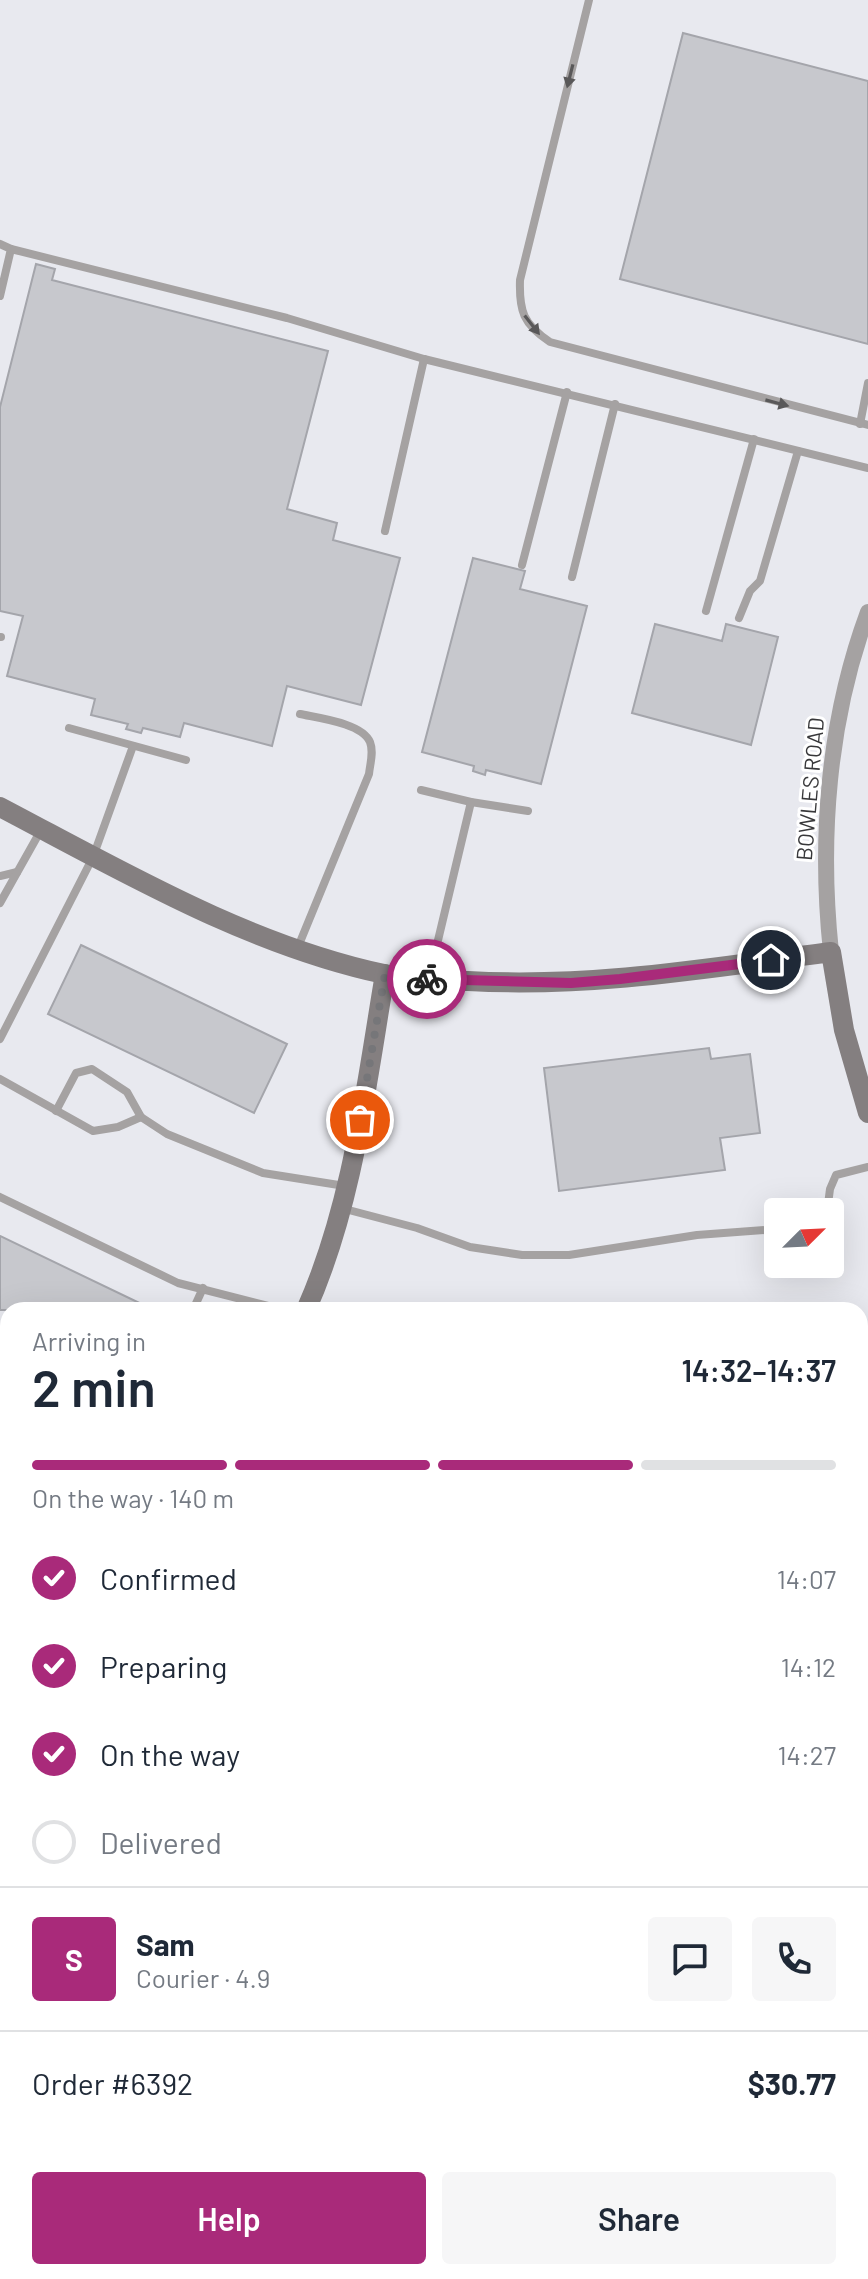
<!DOCTYPE html>
<html lang="en">
<head>
<meta charset="utf-8">
<style>
  :root { --surface:#fff; --page:#f6f6f7; --text:#1f2937; --muted:#747a83; --line:#e0e1e3; --accent:#a92a7a }
  body { margin:0; font-family:Barlow,sans-serif; background:var(--page); color:var(--text); height:100vh; display:flex; flex-direction:column; font-size:30px; white-space:nowrap }
  * { box-sizing:border-box; margin:0 }
  p { font-size:26px; color:var(--muted) }
  .icon { flex:none; width:44px; height:44px; fill:none; stroke:currentColor; stroke-width:2; stroke-linecap:round; stroke-linejoin:round }
  .map { position:relative; flex:1; overflow:hidden }
  .panel { position:absolute; left:0px; top:1302px; width:868px; height:978px; display:flex; flex-direction:column; background:var(--surface); border-radius:24px 24px 0 0; box-shadow:0 8px 32px #0002 }
  .panel>* { flex:none }
  .needle { width:52px; rotate:66deg }
  .tools { position:absolute; left:764px; top:1198px; display:grid; gap:16px }
  .tools a { display:grid; place-items:center; width:80px; height:80px; border-radius:8px; background:var(--surface); box-shadow:0 8px 32px #0002; font-size:40px }
  .pin { position:absolute; display:grid; place-items:center; width:68px; height:68px; color:#fff; margin:-34px; border:4px solid #fff; border-radius:50%; box-shadow:0 2px 8px #0007 }
  .courier { position:absolute; display:grid; place-items:center; width:80px; height:80px; margin:-40px; border:6px solid #a92a7a; border-radius:50%; background:#fff; color:#222; box-shadow:0 2px 10px #0007 }
  .headline em { font-style:normal; font-weight:600 }
  .headline div { display:flex; flex-direction:column-reverse }
  .headline { display:flex; align-items:center; justify-content:space-between; height:136px; padding:0 32px }
  h1 { font-size:52px; font-weight:600; line-height:60px }
  .bar { display:grid; grid-template-columns:repeat(4,1fr); gap:12px 8px; align-content:center; height:96px; padding:0 32px }
  .bar i { height:10px; border-radius:6px; background:var(--line) }
  .bar .active { background:var(--accent) }
  .bar p { grid-column:span 4 }
  .line { display:flex; align-items:center; gap:20px; padding:0 32px; border-top:2px solid var(--line) }
  .line div { flex:1 }
  .round { display:grid; place-items:center; flex:none; width:84px; height:84px; border-radius:8px; background:var(--page) }
  ol { padding:0 32px; list-style:none }
  li { display:flex; align-items:center; gap:24px; height:88px }
  li p { margin-inline-start:auto }
  li .icon { padding:8px; border-radius:50%; background:var(--accent); color:#fff; stroke-width:4 }
  li:last-child { color:var(--muted) }
  li i { width:44px; height:44px; border:4px solid var(--line); border-radius:50% }
  .action { display:flex; gap:16px; margin-top:auto; padding:16px 32px }
  .action a { flex:1; height:92px; border-radius:8px; background:var(--accent); color:#fff; font-size:32px; font-weight:600; line-height:92px; text-align:center }
  .action a+a { background:var(--page); color:var(--text) }
  .map>svg:first-child { display:block }
</style>
</head>
<body>
<div class="map">
<svg width="868" height="2279" viewBox="0 0 868 2279">
  <rect width="100%" height="100%" fill="#e8e9ef"/>
  <g fill="#c7c8cd" stroke="#a4a5ab" stroke-width="2">
    <polygon points="683,33 868,81 868,344 620,279"/>
    <polygon points="36,264 55,269 52,280 328,351 287,509 337,523 333,540 400,558 361,705 287,686 272,746 184,723 180,737 143,728 141,733 126,729 128,724 91,715 95,699 7,676 23,616 0,611 0,407"/>
    <polygon points="473,558 525,571 520,589 587,606 541,784 486,770 485,775 473,771 474,766 422,752"/>
    <polygon points="655,624 722,641 726,624 778,637 751,745 632,713"/>
    <polygon points="81,945 287,1044 254,1113 48,1014"/>
    <polygon points="709,1048 711,1059 750,1054 760,1133 720,1138 725,1170 559,1191 544,1068"/>
    <polygon points="0,1236 154,1310 0,1310"/>
  </g>
  <g fill="none" stroke-linecap="round" stroke-linejoin="round">
    <g stroke="#a5a2a2" stroke-width="8">
      <path d="M589 0 520 280C519 311 523 324 550 342L868 425"/>
      <polyline points="0,244 11,249 0,296"/>
      <polyline points="11,249 287,318 424,359 868,468"/>
      <polyline points="860,424 868,383"/>
      <polyline points="385,531 424,359"/>
      <polyline points="522,565 567,392"/>
      <polyline points="572,577 615,404"/>
      <polyline points="706,611 754,439"/>
      <polyline points="739,618 750,591 760,581 798,451"/>
      <polyline points="0,637 1,637"/>
      <polyline points="69,728 186,760"/>
      <polyline points="421,790 471,802 528,811"/>
      <polyline points="0,876 17,872"/>
      <polyline points="0,903 41,830"/>
      <path d="M298 947 369 774C370 764 374 752 370 742 362 723 318 718 300 714"/>
      <polyline points="429,978 471,802"/>
      <polyline points="0,1039 93,857 133,746"/>
      <polyline points="0,1079 93,1131 118,1127 141,1117 167,1134 263,1173 345,1186"/>
      <polyline points="56,1111 76,1073 92,1069 127,1092 141,1117"/>
      <polyline points="0,1197 178,1283 284,1310"/>
      <polyline points="341,1208 417,1228 470,1247 522,1255 569,1255 697,1235 778,1229"/>
      <polyline points="827,1212 830,1189 836,1175 868,1167"/>
      <polyline points="193,1310 203,1288"/>
      <polyline points="860,1506 868,1503"/>
      <polyline points="0,1581 8,1585"/>
      <polyline points="0,1762 8,1762"/>
      <polyline points="866,1827 868,1818"/>
      <polyline points="860,2061 868,2063"/>
      <polyline points="0,2077 8,2077"/>
      <polyline points="0,2204 8,2204"/>
      <polyline points="630,2279 632,2272"/>
      <polyline points="677,2279 679,2272"/>
    </g>
    <path stroke="#a5a2a2" stroke-width="16" d="M831 952C819 839 828 720 868 612"/>
    <g stroke="#847f80" stroke-width="20">
      <path d="M0 807C122 871 248 945 384 974 411 979 441 980 468 981 591 988 710 968 831 952L844 1030 868 1113"/>
      <path d="M306 1310C353 1205 366 1086 385 974"/>
      <polyline points="0,1910 8,1883"/>
    </g>
  </g>
  <defs><path id="oneway-solid" d="M-6-.8H1V-3.2L6.5 0L1 3.2V.8H-6Z" transform="scale(2)"/></defs>
  <g fill="#595859">
    <use href="#oneway-solid" transform="translate(570 76) rotate(104)"/>
    <use href="#oneway-solid" transform="translate(532 325) rotate(52)"/>
    <use href="#oneway-solid" transform="translate(777 403) rotate(15)"/>
  </g>
  <g fill="none" stroke-linecap="round" stroke-linejoin="round">
    <polyline stroke="#767679" stroke-width="8" stroke-dasharray="0 14.4" points="360,1120 385,974 427,979"/>
    <polyline stroke="#a92a7a" stroke-width="10" points="427,979 571,983 620,979 771,960"/>
  </g>
  <g text-anchor="middle" stroke-width="6" stroke-linejoin="round" paint-order="stroke">
    <g font-size="22" fill="#38383a" stroke="#fff">
      <text transform="translate(810 789) rotate(-85)" y="8">BOWLES ROAD</text>
    </g>
  </g>
</svg>
<div class="tools">
<a><svg class="needle" viewBox="-14 -14 28 28"><path d="M0-13l5 13h-10z" fill="#e53935"/><path d="M0 13l5-13h-10z" fill="#747a83"/></svg></a>
</div>
<div class="pin" style="left:360px;top:1120px;background:#ea580c"><svg class="icon" aria-label="bag" viewBox="0 0 24 24"><path d="M5 8h14l-1 12H6zM9 8a3 3 0 0 1 6 0"/></svg></div>
<div class="pin" style="left:771px;top:960px;background:#1f2937"><svg class="icon" aria-label="home" viewBox="0 0 24 24"><path d="M3 11l9-7 9 7M6 9v11h12V9"/></svg></div>
<div class="courier" style="left:427px;top:979px"><svg class="icon" aria-label="bike" viewBox="0 0 24 24"><circle cx="6" cy="16" r="4"/><circle cx="18" cy="16" r="4"/><path d="M6 16l4-8h5l3 8M10 8l3 8H6M13 5h3"/></svg></div>
<section class="panel">
<div class="headline"><div><h1>2 min</h1><p>Arriving in</p></div><em>14:32–14:37</em></div>
<div class="bar"><i class="active"></i><i class="active"></i><i class="active"></i><i></i><p>On the way · 140 m</p></div>
<ol>
<li><svg class="icon" aria-label="check" viewBox="0 0 24 24"><path d="M5 12l5 5 9-10"/></svg>Confirmed<p>14:07</p></li>
<li><svg class="icon" aria-label="check" viewBox="0 0 24 24"><path d="M5 12l5 5 9-10"/></svg>Preparing<p>14:12</p></li>
<li><svg class="icon" aria-label="check" viewBox="0 0 24 24"><path d="M5 12l5 5 9-10"/></svg>On the way<p>14:27</p></li>
<li><i></i>Delivered</li>
</ol>
<div class="line" style="height:144px"><b class="round" style="background:var(--accent);color:#fff">S</b><div><b>Sam</b><p>Courier · 4.9</p></div><a class="round"><svg class="icon" aria-label="chat" viewBox="0 0 24 24"><path d="M4 5h16v11H9l-5 4z"/></svg></a><a class="round"><svg class="icon" aria-label="phone" viewBox="0 0 24 24"><path d="M5 4h4l2 5-3 2q2 4 5 5l2-3 5 2v4C11 20 4 13 5 4z"/></svg></a></div>
<div class="line" style="height:104px"><div>Order #6392</div><b>$30.77</b></div>
<div class="action"><a>Help</a><a>Share</a></div>
</section>
</div>
</body>
</html>
